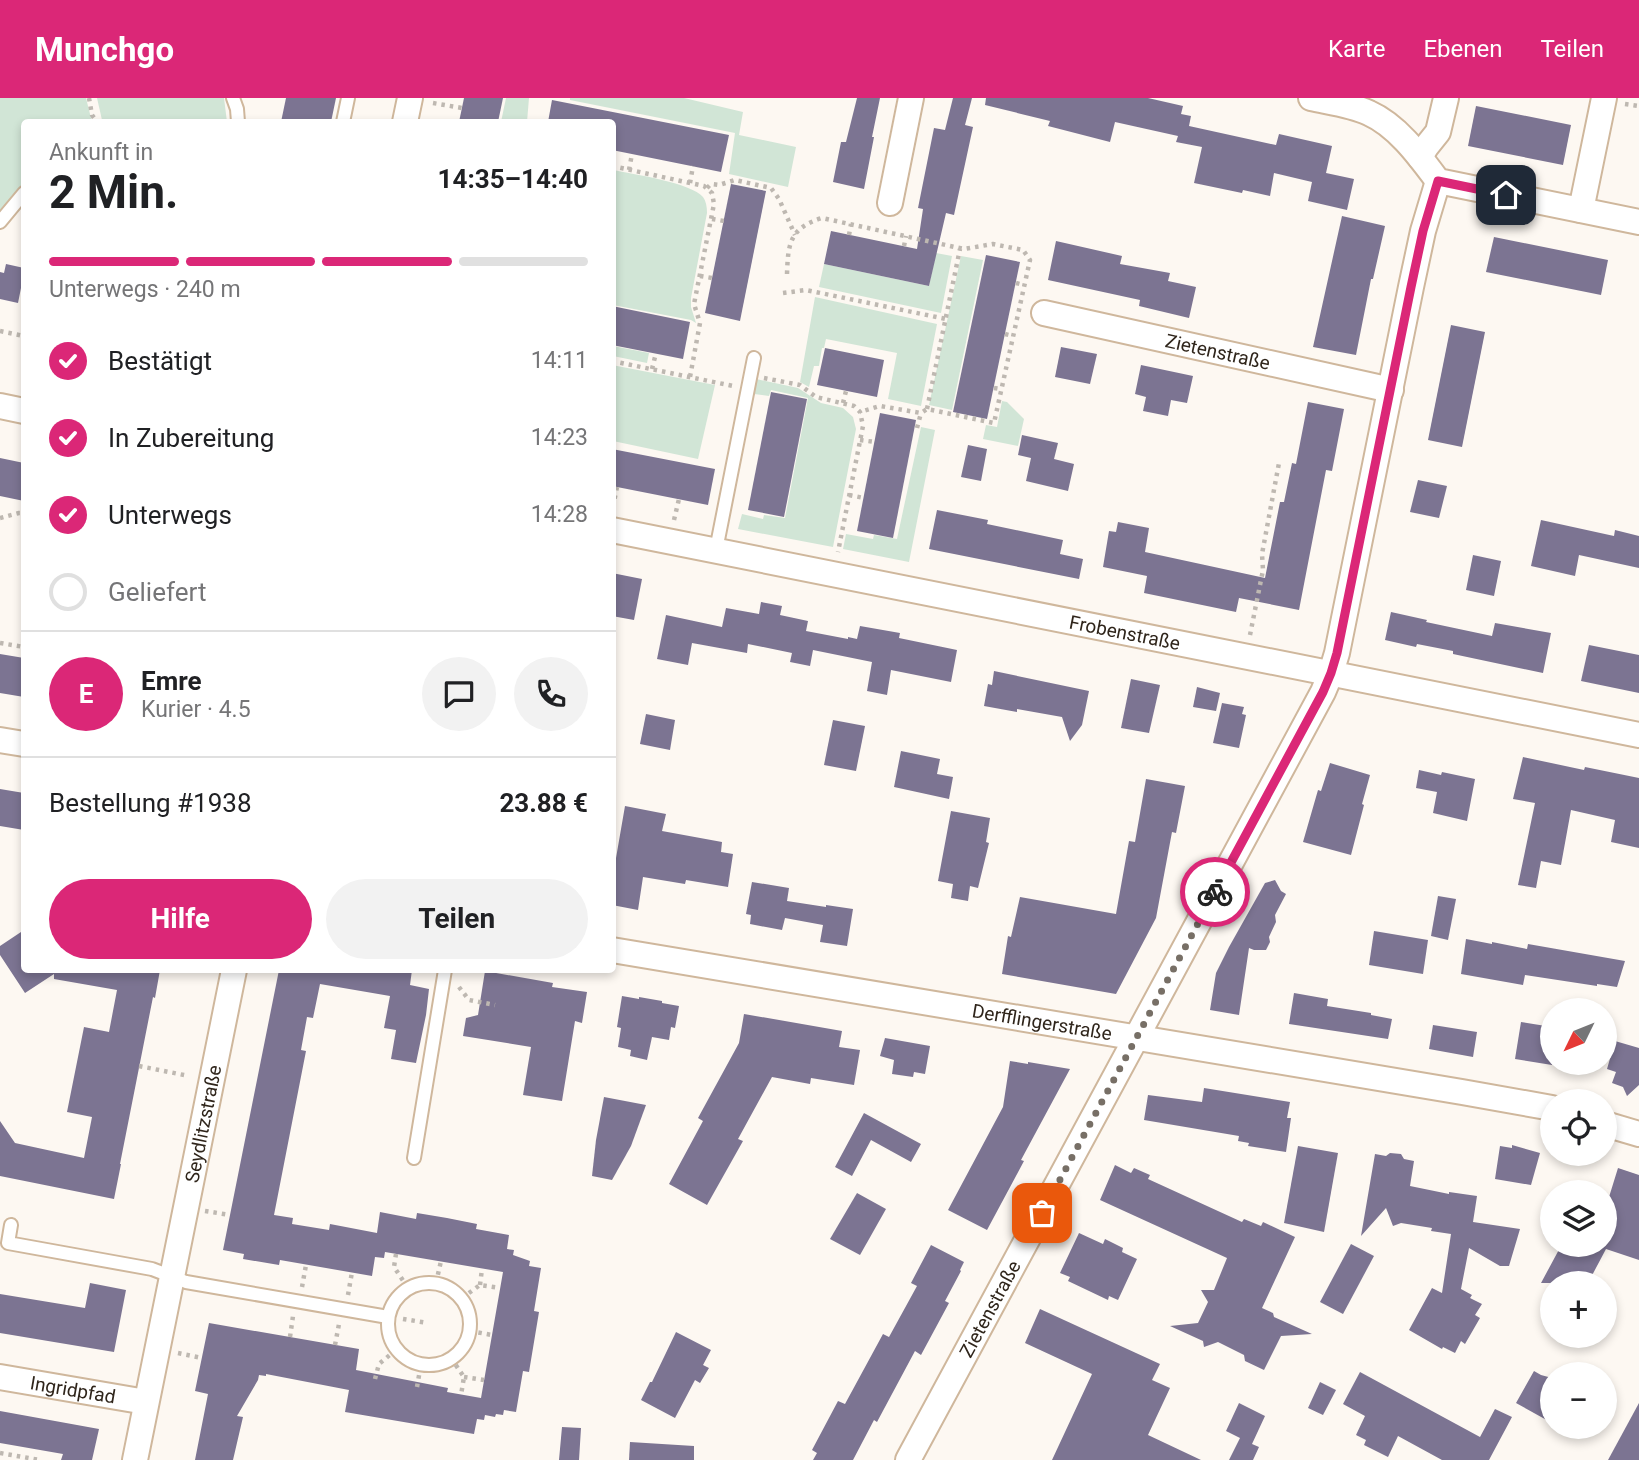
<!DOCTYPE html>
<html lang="de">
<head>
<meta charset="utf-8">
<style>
  :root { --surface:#fff; --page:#f2f2f2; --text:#202124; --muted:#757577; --line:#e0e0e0; --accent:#db2777 }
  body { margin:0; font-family:Roboto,sans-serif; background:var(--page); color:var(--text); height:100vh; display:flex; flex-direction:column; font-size:26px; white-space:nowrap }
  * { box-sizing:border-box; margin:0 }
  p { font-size:23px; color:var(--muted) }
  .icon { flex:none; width:38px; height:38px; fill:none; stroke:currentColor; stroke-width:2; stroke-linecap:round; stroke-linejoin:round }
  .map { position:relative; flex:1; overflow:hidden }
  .sheet { position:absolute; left:21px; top:21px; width:595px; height:854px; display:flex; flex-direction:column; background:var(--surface); border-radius:7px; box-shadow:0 4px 10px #0003 }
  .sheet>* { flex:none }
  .needle { width:46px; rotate:227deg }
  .fabs { position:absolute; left:1540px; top:900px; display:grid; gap:14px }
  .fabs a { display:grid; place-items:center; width:77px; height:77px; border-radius:50%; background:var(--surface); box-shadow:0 4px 10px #0003; font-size:35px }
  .pin { position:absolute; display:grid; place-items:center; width:60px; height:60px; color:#fff; margin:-30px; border-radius:14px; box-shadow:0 4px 10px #0006 }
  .courier { position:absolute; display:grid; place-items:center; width:70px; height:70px; margin:-35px; border:5px solid #db2777; border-radius:50%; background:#fff; color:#222; box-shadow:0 2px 9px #0007 }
  .headline em { font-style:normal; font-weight:700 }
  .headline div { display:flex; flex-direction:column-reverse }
  .headline { display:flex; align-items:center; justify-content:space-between; height:119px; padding:0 28px }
  h1 { font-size:46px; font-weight:700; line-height:52px }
  .bar { display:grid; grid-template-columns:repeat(4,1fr); gap:10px 7px; align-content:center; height:84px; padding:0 28px }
  .bar i { height:9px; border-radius:5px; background:var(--line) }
  .bar .current { background:var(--accent) }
  .bar p { grid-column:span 4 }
  .line { display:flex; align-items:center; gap:18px; padding:0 28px; border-top:2px solid var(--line) }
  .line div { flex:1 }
  .round { display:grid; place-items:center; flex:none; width:74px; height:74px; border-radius:37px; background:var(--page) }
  ol { padding:0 28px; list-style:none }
  li { display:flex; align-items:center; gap:21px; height:77px }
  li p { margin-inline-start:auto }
  li .icon { padding:7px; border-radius:50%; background:var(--accent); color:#fff; stroke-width:4 }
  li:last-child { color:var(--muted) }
  li i { width:38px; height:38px; border:4px solid var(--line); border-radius:50% }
  .button { display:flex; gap:14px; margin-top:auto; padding:14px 28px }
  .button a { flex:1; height:80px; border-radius:42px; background:var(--accent); color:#fff; font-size:28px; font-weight:700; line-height:80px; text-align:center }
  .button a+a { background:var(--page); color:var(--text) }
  header { display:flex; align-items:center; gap:42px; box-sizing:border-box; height:98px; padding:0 35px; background:var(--accent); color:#fff }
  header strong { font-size:33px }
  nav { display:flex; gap:38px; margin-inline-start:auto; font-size:24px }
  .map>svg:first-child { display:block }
</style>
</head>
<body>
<header>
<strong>Munchgo</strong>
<nav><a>Karte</a><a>Ebenen</a><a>Teilen</a></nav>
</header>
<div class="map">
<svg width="1639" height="1362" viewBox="0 0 1639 1362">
  <rect width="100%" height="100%" fill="#fdf8f2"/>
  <g fill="#d1e5d6">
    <polygon points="0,0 86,0 92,24 24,24 24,103 0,131"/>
    <polygon points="97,0 224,0 227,24 104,24 102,22"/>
    <polygon points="506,0 529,0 527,24 501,24"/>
    <polygon points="570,0 684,0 743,14 739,37 796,49 788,89 729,76 735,35 570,2"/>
    <path d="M613 72C632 76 692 85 703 99 706 103 707 109 707 115L691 200V209L696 225 691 222 613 207Z"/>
    <polygon points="936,155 952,158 941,215 819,189 824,166 929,188"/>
    <polygon points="961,158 983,162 952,312 929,307"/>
    <polygon points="815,199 937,226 921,308 888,301 897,255 826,241 824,250 822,250 819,268 814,268 809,289 800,284"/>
    <polygon points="613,248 649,255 647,265 613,258"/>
    <polygon points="612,267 715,287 698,361 613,343"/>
    <polygon points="756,281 798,290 821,305 843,310 853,319 856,331 833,449 738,431 742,416 763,421 764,417 785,420 808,300 771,292 769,298 754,296"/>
    <polygon points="1002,303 1007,304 1024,321 1018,348 983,341 986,327 997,329"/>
    <polygon points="921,329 935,332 909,464 843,451 846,436 873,441 874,437 897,441"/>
  </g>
  <g fill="#7c7492">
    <polygon points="286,0 336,0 331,24 281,24"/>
    <polygon points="464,0 503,0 498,24 459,24"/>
    <polygon points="857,0 880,0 872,39 874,39 864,91 833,84 841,44 846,44"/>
    <polygon points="953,0 972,0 965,27 973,29 954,117 946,115 929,188 824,166 831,133 917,151 923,111 918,110 934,30 945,32"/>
    <polygon points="986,0 1148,0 1183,8 1181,16 1191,18 1189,28 1276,47 1279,36 1332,48 1326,75 1354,81 1347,112 1308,103 1312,84 1274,75 1270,98 1243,92 1242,95 1194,85 1202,49 1176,44 1178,38 1115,24 1110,44 1048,28 1050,23 985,7"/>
    <polygon points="552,2 729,37 721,74 612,52 612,24 548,24"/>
    <polygon points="1476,8 1571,27 1563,67 1468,48"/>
    <polygon points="731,86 766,93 740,223 705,215"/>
    <polygon points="1342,118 1385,128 1373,181 1371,181 1356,257 1313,249"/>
    <polygon points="1494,139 1608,162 1601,197 1486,174"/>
    <polygon points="1056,143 1122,158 1120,166 1170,175 1168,183 1196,189 1189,220 1139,208 1140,202 1048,182"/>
    <polygon points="986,157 1020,164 987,321 953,314"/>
    <polygon points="6,166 24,170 24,191 21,190 18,205 0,201 0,174 4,175"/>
    <polygon points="612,208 690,224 683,261 612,247"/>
    <polygon points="1451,227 1485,234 1462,349 1428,342"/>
    <polygon points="1061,249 1097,256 1090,286 1055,279"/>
    <polygon points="825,250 884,262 877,299 817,287"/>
    <polygon points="1141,267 1193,278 1187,305 1171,302 1168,318 1143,313 1146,299 1135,296"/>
    <polygon points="771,294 807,301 784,419 748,412"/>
    <polygon points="1308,304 1344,311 1332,373 1326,372 1299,512 1239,500 1236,514 1144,495 1147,478 1103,469 1109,433 1116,434 1118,424 1149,430 1145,454 1265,480 1280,404 1284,404 1292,365 1296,366"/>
    <polygon points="880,315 916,322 893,440 857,433"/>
    <polygon points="1022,337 1058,345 1054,361 1074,366 1068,393 1026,383 1031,360 1018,357"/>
    <polygon points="968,347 987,351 981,383 961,379"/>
    <polygon points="612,351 715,371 708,407 612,388"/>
    <polygon points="0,360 24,365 24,403 0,398"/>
    <polygon points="1418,382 1447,388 1439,420 1410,414"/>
    <polygon points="937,412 988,422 987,426 1063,442 1060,456 1083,461 1079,481 929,451"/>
    <polygon points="1541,422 1614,438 1615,432 1639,438 1639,470 1579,457 1575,478 1531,468"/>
    <polygon points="1473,457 1501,463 1494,498 1466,492"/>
    <polygon points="612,475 642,481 634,522 612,518"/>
    <polygon points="761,504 782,508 780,517 808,523 806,533 848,541 848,539 857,541 860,528 900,535 899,540 957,552 951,584 891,572 887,597 867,593 872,564 813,552 810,568 790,564 792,555 748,546 747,555 692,545 688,567 657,561 666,517 722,529 726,510 759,516"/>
    <polygon points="1391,514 1427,522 1426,524 1492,538 1495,525 1551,535 1543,575 1453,556 1453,553 1417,546 1416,549 1385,542"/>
    <polygon points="1589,547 1639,557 1639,595 1581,583"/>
    <polygon points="0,556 24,560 24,599 0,595"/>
    <polygon points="994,573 1089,593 1082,627 1070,643 1062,619 1017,611 1017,614 984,608 988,586 992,587"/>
    <polygon points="1131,581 1160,587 1149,635 1121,630"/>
    <polygon points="1197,589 1220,595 1216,613 1193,609"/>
    <polygon points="1222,605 1244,609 1242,616 1246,617 1239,650 1213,645"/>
    <polygon points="646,616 675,622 670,652 640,646"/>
    <polygon points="833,622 865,628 856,673 824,667"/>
    <polygon points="901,653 940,661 937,676 953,679 949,701 894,689"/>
    <polygon points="1523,659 1584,672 1585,669 1639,680 1639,750 1611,744 1615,722 1571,712 1561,767 1541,763 1536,790 1518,787 1535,705 1513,701"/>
    <polygon points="1330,665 1370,677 1362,706 1364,707 1351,757 1303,744 1318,692 1321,693"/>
    <polygon points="1419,672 1441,677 1442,674 1475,681 1467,723 1433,715 1437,694 1416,690"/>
    <polygon points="1146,681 1185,688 1176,735 1172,734 1156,820 1116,896 1002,876 1008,838 1011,839 1020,799 1116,816 1129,743 1135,744"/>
    <polygon points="0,691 24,695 24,732 0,728"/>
    <polygon points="625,708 666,716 662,733 722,744 721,754 733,756 728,789 686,782 685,786 643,779 638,812 612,807 612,759 616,760"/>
    <polygon points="951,713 990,720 986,744 989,745 978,790 970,788 968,803 951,800 953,786 938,783"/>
    <polygon points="1275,782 1281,793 1286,796 1275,817 1276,824 1269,839 1270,844 1266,852 1254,852 1249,850 1239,917 1210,912 1216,875 1229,849 1265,785"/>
    <polygon points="752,784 789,790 787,803 826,809 826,807 853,811 847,848 820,844 823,827 785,820 782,832 750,826 751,817 746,816"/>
    <polygon points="1438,798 1456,801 1448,842 1431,838"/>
    <polygon points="24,832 24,872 160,872 155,900 153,899 120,1066 121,1066 114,1101 0,1078 0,1023 15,1045 84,1060 92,1019 67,1014 84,929 109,934 117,892 54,881 54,876 25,895 0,857 0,848"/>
    <polygon points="1374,833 1428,842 1423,876 1369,867"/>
    <polygon points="1466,841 1492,846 1492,844 1527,851 1528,846 1625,863 1617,889 1597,886 1597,888 1525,877 1523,887 1461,876"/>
    <polygon points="279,872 412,872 410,887 429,891 426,917 416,965 391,961 396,932 384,930 390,898 320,886 313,920 307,919 301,952 306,953 274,1117 293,1120 292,1126 329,1132 330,1126 377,1135 380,1114 416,1121 417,1115 447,1120 477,1126 476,1131 509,1137 507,1151 514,1152 513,1157 530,1163 529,1168 541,1170 534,1213 539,1214 529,1274 523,1273 516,1314 504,1312 503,1317 496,1316 495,1319 485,1317 484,1322 477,1321 474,1336 345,1314 349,1292 266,1276 266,1278 259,1277 258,1282 237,1318 243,1319 233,1362 195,1362 208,1296 195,1293 209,1225 359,1251 356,1272 448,1290 447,1294 481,1300 503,1174 385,1154 384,1160 375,1159 372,1178 280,1162 279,1167 243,1161 244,1156 223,1152"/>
    <polygon points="485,873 553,885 552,889 587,894 582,925 575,923 562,1003 523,997 531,949 463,938 466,920 478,917"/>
    <polygon points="1294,895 1328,901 1327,908 1371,915 1371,917 1392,921 1388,941 1289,926"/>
    <polygon points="622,898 639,901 639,899 662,903 662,905 679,908 675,930 671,929 669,942 652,939 647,962 630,958 631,952 618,949 621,930 617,929"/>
    <polygon points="744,916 842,933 839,949 860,952 854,987 811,980 810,986 772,979 738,1041 743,1043 707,1107 669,1086 703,1023 698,1020 739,945"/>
    <polygon points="1521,924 1552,929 1552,967 1515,961"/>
    <polygon points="1433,927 1477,934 1473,959 1429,951"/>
    <polygon points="885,940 930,948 925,976 914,974 913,979 892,976 894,962 880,958"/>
    <polygon points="1615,943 1639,950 1639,987 1627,998 1623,989 1612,985 1616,974 1607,971"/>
    <polygon points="1010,963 1028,966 1028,964 1070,971 1021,1062 1024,1063 987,1132 948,1112 1003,1009"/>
    <polygon points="1204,990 1290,1004 1287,1020 1291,1020 1286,1054 1248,1048 1249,1045 1238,1043 1239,1038 1144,1022 1148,997 1202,1004"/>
    <polygon points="604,999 646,1007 631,1048 612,1082 592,1078 596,1042"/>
    <polygon points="864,1015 921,1046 911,1064 871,1042 852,1078 835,1069"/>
    <polygon points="1512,1047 1540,1055 1531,1087 1495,1081 1500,1048 1512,1050"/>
    <polygon points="1298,1048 1338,1055 1324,1134 1284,1125"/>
    <polygon points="1390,1055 1401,1056 1404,1061 1414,1063 1410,1088 1449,1096 1449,1094 1477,1098 1473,1124 1520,1131 1509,1168 1500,1168 1469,1150 1461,1191 1472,1197 1470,1200 1482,1206 1475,1217 1480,1220 1465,1246 1461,1243 1455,1255 1443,1249 1442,1251 1409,1232 1432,1190 1442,1195 1451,1136 1431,1133 1432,1130 1401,1125 1393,1128 1386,1110 1361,1138 1375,1056 1386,1058"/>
    <polygon points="1115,1067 1131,1075 1134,1070 1150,1077 1148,1081 1242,1124 1244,1121 1261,1128 1263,1124 1295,1139 1262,1210 1273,1215 1274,1219 1312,1236 1281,1238 1264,1272 1245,1263 1244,1257 1218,1244 1204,1249 1203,1243 1170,1228 1198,1225 1208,1204 1201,1192 1214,1192 1227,1160 1100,1102"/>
    <polygon points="1618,1070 1639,1077 1639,1162 1606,1151 1588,1185 1541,1185 1562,1146 1605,1146 1605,1112"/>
    <polygon points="857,1095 886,1111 860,1157 830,1141"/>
    <polygon points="1079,1135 1103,1146 1105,1141 1123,1150 1122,1154 1137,1161 1118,1202 1109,1198 1108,1202 1068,1183 1070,1179 1060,1175"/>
    <polygon points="1351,1146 1374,1158 1343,1216 1320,1204"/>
    <polygon points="931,1147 964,1164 960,1172 961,1173 945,1203 949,1205 921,1257 915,1253 877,1324 874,1322 853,1362 813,1362 817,1355 812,1352 838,1303 845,1306 883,1236 889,1239 917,1188 911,1185"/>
    <polygon points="90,1185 126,1192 114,1254 0,1235 0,1196 85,1210"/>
    <polygon points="1040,1211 1160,1266 1152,1282 1170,1290 1148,1337 1201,1362 1052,1362 1092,1276 1025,1245"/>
    <polygon points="676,1234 711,1252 703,1267 709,1270 700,1285 695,1282 675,1320 641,1302 650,1284 652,1284"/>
    <polygon points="1534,1273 1541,1277 1552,1280 1552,1325 1516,1305"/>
    <polygon points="1360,1274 1480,1339 1495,1311 1512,1319 1489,1362 1442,1362 1398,1338 1388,1359 1364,1347 1366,1342 1356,1337 1365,1318 1343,1306"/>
    <polygon points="1320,1284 1336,1292 1323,1317 1308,1310"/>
    <polygon points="1239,1305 1265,1318 1252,1346 1259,1349 1253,1362 1229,1362 1240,1340 1226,1333"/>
    <polygon points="1639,1305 1639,1362 1608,1362"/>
    <polygon points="0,1313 99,1331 92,1362 61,1362 63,1356 0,1345"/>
    <polygon points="562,1329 581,1330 579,1362 559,1362"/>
    <polygon points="630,1344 694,1348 694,1362 629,1362"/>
  </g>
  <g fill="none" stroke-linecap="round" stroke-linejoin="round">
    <defs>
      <g id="lane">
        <polyline points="233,0 237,11 238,24"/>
        <polyline points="343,24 348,0"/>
        <polyline points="0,124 24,95"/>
        <polyline points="716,452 754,260"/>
        <polyline points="414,1060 445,872"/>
        <polyline points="11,1127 8,1145 152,1171 186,1184 388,1219"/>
        <circle cx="429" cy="1226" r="41"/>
      </g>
      <g id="street">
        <path d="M1311 0C1329 4 1353 7 1369 15 1398 28 1420 59 1438 83L1639 124"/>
        <polyline points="405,24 410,0"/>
        <polyline points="1420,59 1426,49 1438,34 1446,0"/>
        <polyline points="890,105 911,0"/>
        <polyline points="1581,112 1604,0"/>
        <path id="s1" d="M1044 215 1391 292"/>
        <polyline points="0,308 24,313"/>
        <path id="s2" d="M612 432 1639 637"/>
        <polyline points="0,642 24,646"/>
        <path id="s3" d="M612 852 1462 994 1552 1010"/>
        <polyline points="1605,1026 1639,1036"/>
        <path id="s4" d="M0 1279 146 1304"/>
        <path id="s5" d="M135 1362 234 872"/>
        <path id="s6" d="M908 1362 1323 594 1331 575 1337 555 1411 189 1423 133 1438 83"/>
      </g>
    </defs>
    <use href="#lane" stroke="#cfb79c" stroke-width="16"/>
    <use href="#street" stroke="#cfb79c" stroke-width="28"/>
    <g stroke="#beb8b1" stroke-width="4.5" stroke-dasharray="3.5 5" stroke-linecap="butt">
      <polyline points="89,0 92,17 97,24"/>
      <polyline points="433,5 462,10"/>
      <polyline points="1625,6 1639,8"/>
      <polyline points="612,68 704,88 712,95 714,106 694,206 700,225 690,279"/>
      <polyline points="629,72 632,56"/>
      <polyline points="690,85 693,68"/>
      <polyline points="707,90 711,86 719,87 735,82 771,90 779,101 795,137"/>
      <polyline points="712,121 724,123"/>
      <polyline points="849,137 851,126"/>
      <polyline points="904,148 906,138"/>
      <path d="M787 176C788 145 790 130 822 120L964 151 993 146 1023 152 1030 162 994 325 927 311 921 315 880 308 860 314"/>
      <polyline points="700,178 712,180"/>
      <polyline points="1016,185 1024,187"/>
      <polyline points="783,195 806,192 946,221"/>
      <polyline points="0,233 24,238"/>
      <polyline points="1005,236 1013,238"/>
      <polyline points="612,263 733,288"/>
      <polyline points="652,271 656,255"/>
      <polyline points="764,280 800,287 816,299 854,308 860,314 863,328 838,454"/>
      <polyline points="994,290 1001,291"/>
      <polyline points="843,305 846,293"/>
      <polyline points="927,311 960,151"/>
      <polyline points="917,330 921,315"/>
      <polyline points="860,342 875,344"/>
      <polyline points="849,397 864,400"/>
      <polyline points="613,409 617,389"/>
      <polyline points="0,420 19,415 24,415"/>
      <polyline points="674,422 679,401"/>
      <polyline points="1250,537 1263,472 1262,456 1279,365"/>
      <polyline points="0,545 24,549"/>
      <polyline points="459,889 469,902 495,907"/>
      <polyline points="139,968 189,978"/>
      <polyline points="205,1113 230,1117"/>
      <polyline points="396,1156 394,1169 408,1190"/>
      <polyline points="436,1185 441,1163"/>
      <polyline points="480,1187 482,1171"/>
      <polyline points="302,1189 306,1167"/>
      <polyline points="348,1197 352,1174"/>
      <polyline points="462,1200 480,1187 500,1190"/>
      <polyline points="403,1221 428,1225"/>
      <polyline points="470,1233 492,1237"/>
      <polyline points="290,1239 293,1218"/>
      <polyline points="335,1247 339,1226"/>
      <polyline points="178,1255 202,1260"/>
      <polyline points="451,1260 464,1279 461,1297"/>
      <polyline points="464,1279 484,1282"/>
      <polyline points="375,1281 379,1266 397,1251"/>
      <polyline points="417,1289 421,1266"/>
      <polyline points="0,1355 40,1362"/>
    </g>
    <use href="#lane" stroke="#fff" stroke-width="12"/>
    <use href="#street" stroke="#fff" stroke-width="24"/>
  </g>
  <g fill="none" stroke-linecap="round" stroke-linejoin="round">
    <polyline stroke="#776f66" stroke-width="7" stroke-dasharray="0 12.6" points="1042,1115 1215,794"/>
    <polyline stroke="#db2777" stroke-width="9" points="1215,794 1323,594 1331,575 1337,555 1411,189 1423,133 1438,83 1506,97"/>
  </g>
  <g text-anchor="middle" stroke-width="5" stroke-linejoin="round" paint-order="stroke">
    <g font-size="19" fill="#2f251b" stroke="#fff">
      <text dy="7" stroke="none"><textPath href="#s1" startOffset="178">Zietenstraße</textPath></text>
      <text dy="7" stroke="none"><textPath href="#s2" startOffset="523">Frobenstraße</textPath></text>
      <text dy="7" stroke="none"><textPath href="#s3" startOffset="436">Derfflingerstraße</textPath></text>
      <text dy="7" stroke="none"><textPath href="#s5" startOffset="343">Seydlitzstraße</textPath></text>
      <text dy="7" stroke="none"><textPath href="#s6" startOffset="172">Zietenstraße</textPath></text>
      <text dy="7" stroke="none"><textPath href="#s4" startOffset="74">Ingridpfad</textPath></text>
    </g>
  </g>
</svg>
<div class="fabs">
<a><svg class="needle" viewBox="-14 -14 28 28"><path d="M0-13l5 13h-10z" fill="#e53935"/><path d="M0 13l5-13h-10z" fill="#757577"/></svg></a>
<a><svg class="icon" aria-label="locate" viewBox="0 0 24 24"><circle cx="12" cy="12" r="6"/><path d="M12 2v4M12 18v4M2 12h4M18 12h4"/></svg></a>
<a><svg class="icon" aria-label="layers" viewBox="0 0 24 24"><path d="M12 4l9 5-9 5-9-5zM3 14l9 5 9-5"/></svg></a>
<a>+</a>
<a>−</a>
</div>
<div class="pin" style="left:1042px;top:1115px;background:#ea580c"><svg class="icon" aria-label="bag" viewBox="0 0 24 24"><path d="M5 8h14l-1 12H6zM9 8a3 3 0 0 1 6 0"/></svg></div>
<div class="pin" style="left:1506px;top:97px;background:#1f2937"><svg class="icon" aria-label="home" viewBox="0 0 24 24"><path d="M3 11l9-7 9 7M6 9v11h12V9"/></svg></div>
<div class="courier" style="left:1215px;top:794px"><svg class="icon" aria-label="bike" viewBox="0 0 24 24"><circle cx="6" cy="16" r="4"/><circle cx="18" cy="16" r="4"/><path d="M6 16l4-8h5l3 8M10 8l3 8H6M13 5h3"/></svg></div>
<section class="sheet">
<div class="headline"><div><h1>2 Min.</h1><p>Ankunft in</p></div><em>14:35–14:40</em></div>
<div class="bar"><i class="current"></i><i class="current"></i><i class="current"></i><i></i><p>Unterwegs · 240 m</p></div>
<ol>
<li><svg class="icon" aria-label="check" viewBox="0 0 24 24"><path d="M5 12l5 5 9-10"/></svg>Bestätigt<p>14:11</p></li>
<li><svg class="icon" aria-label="check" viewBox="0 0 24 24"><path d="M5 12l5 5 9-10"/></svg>In Zubereitung<p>14:23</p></li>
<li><svg class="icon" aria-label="check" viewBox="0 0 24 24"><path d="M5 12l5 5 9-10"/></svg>Unterwegs<p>14:28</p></li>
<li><i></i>Geliefert</li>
</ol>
<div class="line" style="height:126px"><b class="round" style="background:var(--accent);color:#fff">E</b><div><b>Emre</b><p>Kurier · 4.5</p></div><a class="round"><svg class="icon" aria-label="chat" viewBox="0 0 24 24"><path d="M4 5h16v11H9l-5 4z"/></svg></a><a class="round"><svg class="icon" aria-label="phone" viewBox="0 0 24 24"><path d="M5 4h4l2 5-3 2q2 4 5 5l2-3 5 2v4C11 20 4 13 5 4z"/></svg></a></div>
<div class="line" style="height:91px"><div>Bestellung #1938</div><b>23.88 €</b></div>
<div class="button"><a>Hilfe</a><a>Teilen</a></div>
</section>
</div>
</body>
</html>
